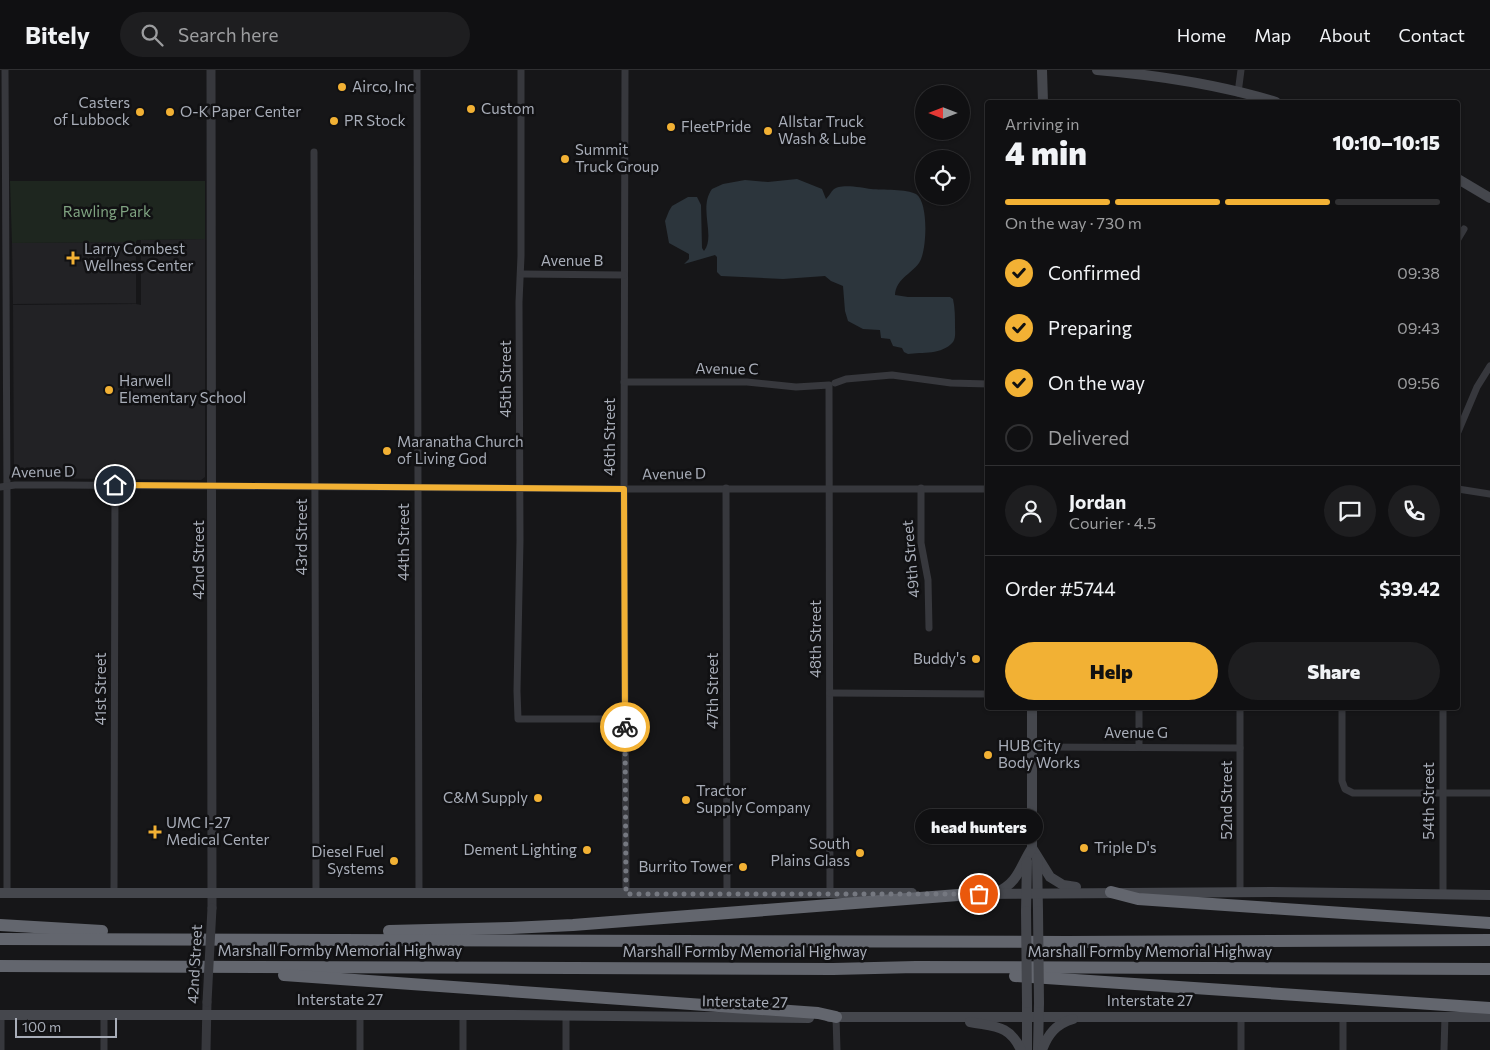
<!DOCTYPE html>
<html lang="en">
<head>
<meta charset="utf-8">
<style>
  :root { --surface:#101012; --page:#1e1e20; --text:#f1f3f6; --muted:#9c9d9f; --line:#303032; --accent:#f2b134 }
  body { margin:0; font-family:Commissioner,sans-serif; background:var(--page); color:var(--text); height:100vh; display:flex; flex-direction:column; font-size:19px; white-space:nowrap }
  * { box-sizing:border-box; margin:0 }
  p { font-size:16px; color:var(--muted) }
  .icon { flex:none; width:28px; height:28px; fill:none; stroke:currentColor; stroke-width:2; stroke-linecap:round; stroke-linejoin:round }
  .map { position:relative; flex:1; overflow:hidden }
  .side { position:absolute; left:985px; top:30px; width:475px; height:610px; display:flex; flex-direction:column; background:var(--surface); border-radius:5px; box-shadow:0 1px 4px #0004,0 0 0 1px var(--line) }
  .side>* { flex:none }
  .needle { width:32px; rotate:270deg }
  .tools { position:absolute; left:915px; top:15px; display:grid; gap:10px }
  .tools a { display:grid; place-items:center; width:55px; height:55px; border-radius:50%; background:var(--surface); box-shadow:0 1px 4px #0004,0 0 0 1px var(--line); font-size:25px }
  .scale { position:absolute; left:15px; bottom:12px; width:102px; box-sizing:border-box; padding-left:5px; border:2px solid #a8adb8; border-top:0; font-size:14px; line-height:18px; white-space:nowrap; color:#a8adb8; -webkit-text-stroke:4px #111113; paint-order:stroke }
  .pin { position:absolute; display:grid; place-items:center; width:42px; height:42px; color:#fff; margin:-21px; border:2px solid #fff; border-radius:50%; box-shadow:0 1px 5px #0007 }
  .courier { position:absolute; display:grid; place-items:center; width:50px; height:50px; margin:-25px; border:4px solid #f2b134; border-radius:50%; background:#fff; color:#222; box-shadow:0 1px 6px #0007 }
  .bubble { position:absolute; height:35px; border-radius:18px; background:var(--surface); box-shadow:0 1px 4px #0004,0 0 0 1px var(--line); font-size:16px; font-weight:800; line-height:35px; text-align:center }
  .overview em { font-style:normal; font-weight:800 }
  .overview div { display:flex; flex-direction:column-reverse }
  .overview { display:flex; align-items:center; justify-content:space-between; height:85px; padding:0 20px }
  h1 { font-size:32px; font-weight:800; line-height:38px }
  .bar { display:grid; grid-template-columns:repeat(4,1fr); gap:8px 5px; align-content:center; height:60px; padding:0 20px }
  .bar i { height:6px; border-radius:4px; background:var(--line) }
  .bar .current { background:var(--accent) }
  .bar p { grid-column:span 4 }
  .line { display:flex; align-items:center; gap:12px; padding:0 20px; border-top:1px solid var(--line) }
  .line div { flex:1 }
  .round { display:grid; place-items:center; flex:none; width:52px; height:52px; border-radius:26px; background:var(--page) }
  ol { padding:0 20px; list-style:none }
  li { display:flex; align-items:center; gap:15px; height:55px }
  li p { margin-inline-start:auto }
  li .icon { padding:5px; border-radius:50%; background:var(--accent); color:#111; stroke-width:4 }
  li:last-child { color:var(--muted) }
  li i { width:28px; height:28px; border:2px solid var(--line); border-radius:50% }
  .cta { display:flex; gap:10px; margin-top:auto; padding:10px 20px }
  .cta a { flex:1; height:58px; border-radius:30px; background:var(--accent); color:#111; font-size:20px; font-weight:800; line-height:58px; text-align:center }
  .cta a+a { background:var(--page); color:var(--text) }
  header { display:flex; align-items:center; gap:30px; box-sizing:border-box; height:70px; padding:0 25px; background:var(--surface); border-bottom:1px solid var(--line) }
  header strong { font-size:24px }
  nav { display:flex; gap:28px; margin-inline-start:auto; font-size:18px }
  .search { width:350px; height:45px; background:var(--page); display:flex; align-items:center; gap:12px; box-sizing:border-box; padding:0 18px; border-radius:28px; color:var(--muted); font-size:19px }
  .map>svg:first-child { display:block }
</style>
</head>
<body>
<header>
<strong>Bitely</strong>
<div class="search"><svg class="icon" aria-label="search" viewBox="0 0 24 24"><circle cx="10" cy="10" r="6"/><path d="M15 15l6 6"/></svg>Search here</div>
<nav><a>Home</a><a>Map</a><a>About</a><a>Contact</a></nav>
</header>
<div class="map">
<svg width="1490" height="980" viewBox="0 0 1490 980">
  <rect width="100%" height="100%" fill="#161618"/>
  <polygon fill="#222225" points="205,169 205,407 201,410 14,408 13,235 136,234 136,233 13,234 12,173 136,172 136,234 141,235 141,170"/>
  <polygon fill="#1e261f" points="10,111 205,111 205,169 137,170 136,172 12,173"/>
  <path fill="#2c353c" d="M797 109 822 119 826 129C829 126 831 122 833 120 840 113 862 118 871 119 882 120 907 119 916 124 929 132 927 182 919 193 910 205 896 209 895 225L908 227H950L953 229C955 238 955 247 955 257 955 261 956 268 953 272 942 285 922 282 908 284L904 282 902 278 893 276 890 269 881 268 880 260 863 259 848 251 845 241 843 216 831 211 825 206 783 209 721 206 717 202V187L715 185 684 194 689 189V184L669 173 665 151 669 141 672 136 688 127H697L701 135 702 178 704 181C716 166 698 138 712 119L723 114 745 110 768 112Z"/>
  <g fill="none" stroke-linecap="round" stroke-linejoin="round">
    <g stroke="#37383d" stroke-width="7">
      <polyline points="5,0 7,426 7,823"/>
      <polyline points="417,0 419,823"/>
      <polyline points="521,0 521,186 519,232 520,470 517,621 518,649 625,649"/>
      <polyline points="625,0 624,419 626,823"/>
      <polyline points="1238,23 1241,0"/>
      <polyline points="314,82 316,823"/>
      <polyline points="1458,169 1464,159"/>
      <polyline points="521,204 624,205"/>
      <polyline points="624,312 747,312 796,317 829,315 830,823"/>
      <polyline points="835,313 846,309 892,305 951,313 988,314"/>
      <polyline points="1458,362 1477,317 1490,296"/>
      <polyline points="0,417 15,415 62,415 624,419 988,419"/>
      <polyline points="726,418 727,823"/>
      <polyline points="921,418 921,473 928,510 929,558"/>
      <polyline points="1458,419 1490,424"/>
      <polyline points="830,623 988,624"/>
      <polyline points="1240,638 1240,822"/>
      <polyline points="1342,638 1342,711 1345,719 1353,723 1490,723"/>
      <polyline points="1443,638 1443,824"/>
      <polyline points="1032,677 1240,678"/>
      <polyline points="1139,677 1139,638"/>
      <polyline points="114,823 115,415"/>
      <polyline points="1,945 1,980"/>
      <polyline points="463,945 463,980"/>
      <polyline points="1241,946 1241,980"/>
      <polyline points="1343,946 1343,980"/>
      <polyline points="836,947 837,980"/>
      <polyline points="104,980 104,945"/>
      <polyline points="360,980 360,945"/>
      <polyline points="566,980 566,945"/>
      <polyline points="1444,980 1445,946"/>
    </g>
    <g stroke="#37383d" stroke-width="9">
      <polyline points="211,0 212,838"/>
      <polyline points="206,980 207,932"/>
    </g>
    <g stroke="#45474d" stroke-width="10">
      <polyline points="1042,0 1043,32"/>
      <path d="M1097 0C1155 5 1221 15 1276 32"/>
      <polyline points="1458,109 1490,128"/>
      <polyline points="1032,638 1032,778 1050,807 1063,815 1076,817"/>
      <polyline points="1037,788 1038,841"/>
      <path d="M997 822C1019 812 1020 796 1032 778"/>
      <polyline points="0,823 912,823"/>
      <polyline points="964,824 1273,822 1490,825"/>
      <polyline points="1026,841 1027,791"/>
      <polyline points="1027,933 1027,980"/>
      <polyline points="0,945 514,945 809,948"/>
      <polyline points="829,947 1490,947"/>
      <path d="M970 952C994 957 1009 954 1021 980"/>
      <polyline points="1038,980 1039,933"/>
      <path d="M1042 980C1048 964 1056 954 1073 949"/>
    </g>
    <g stroke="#63666e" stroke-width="12">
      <polyline points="1111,822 1138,829 1490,853"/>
      <polyline points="0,855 102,861"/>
      <polyline points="389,861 511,858 573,855 971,824"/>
      <polyline points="0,869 1066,872 1490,870"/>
      <polyline points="0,896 833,899 916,897 1490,899"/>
      <polyline points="284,905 818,943 836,947"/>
      <polyline points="1015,906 1490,938"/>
    </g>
    <polyline stroke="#37383d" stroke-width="9" points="207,932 212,838"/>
    <g stroke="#45474d" stroke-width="10">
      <polyline points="1026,841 1027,933"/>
      <polyline points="1038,841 1039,933"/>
    </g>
  </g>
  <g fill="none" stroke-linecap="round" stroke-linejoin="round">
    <polyline stroke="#757880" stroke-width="5" stroke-dasharray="0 9" points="625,657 626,824 979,824"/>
    <polyline stroke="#f2b134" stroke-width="6" points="115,415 624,419 625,657"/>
  </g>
  <g fill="#f2b134" stroke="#111113" stroke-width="2">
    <circle cx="342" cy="17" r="5"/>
    <circle cx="471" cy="39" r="5"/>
    <circle cx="140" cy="42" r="5"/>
    <circle cx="170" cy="42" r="5"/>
    <circle cx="334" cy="51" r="5"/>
    <circle cx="671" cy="57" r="5"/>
    <circle cx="768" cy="61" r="5"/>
    <circle cx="565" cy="89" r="5"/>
    <path d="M70.5 180.5h5v5h5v5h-5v5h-5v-5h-5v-5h5z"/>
    <circle cx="109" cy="320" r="5"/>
    <circle cx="387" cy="381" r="5"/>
    <circle cx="976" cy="589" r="5"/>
    <circle cx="988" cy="685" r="5"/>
    <circle cx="538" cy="728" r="5"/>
    <circle cx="686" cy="730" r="5"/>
    <path d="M152.5 754.5h5v5h5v5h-5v5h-5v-5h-5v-5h5z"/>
    <circle cx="1084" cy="778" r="5"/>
    <circle cx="587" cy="780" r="5"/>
    <circle cx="860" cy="783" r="5"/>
    <circle cx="394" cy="791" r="5"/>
    <circle cx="743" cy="797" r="5"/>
  </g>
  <g text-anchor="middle" stroke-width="5" stroke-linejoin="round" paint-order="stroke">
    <g font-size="15" fill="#a8adb8" stroke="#111113" text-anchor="start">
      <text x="352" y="22">Airco, Inc</text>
      <text x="130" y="38" text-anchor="end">Casters<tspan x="130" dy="17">of Lubbock</tspan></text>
      <text x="481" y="44">Custom</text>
      <text x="180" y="47">O-K Paper Center</text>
      <text x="344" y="56">PR Stock</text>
      <text x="778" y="57">Allstar Truck<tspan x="778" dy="17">Wash &amp; Lube</tspan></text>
      <text x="681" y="62">FleetPride</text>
      <text x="575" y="85">Summit<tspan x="575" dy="17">Truck Group</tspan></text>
      <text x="84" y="184">Larry Combest<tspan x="84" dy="17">Wellness Center</tspan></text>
      <text x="119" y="316">Harwell<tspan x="119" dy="17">Elementary School</tspan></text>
      <text x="397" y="377">Maranatha Church<tspan x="397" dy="17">of Living God</tspan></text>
      <text x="966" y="594" text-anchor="end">Buddy's</text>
      <text x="998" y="681">HUB City<tspan x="998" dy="17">Body Works</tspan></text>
      <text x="696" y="726">Tractor<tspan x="696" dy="17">Supply Company</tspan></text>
      <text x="528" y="733" text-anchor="end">C&amp;M Supply</text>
      <text x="166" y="758">UMC I-27<tspan x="166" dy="17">Medical Center</tspan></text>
      <text x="850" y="779" text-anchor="end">South<tspan x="850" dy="17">Plains Glass</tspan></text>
      <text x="1094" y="783">Triple D's</text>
      <text x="577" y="785" text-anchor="end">Dement Lighting</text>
      <text x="384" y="787" text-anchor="end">Diesel Fuel<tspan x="384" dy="17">Systems</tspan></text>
      <text x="733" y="802" text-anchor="end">Burrito Tower</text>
    </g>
    <g font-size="15" fill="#7fa381" stroke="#111113">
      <text x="107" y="147">Rawling Park</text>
    </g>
    <g font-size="15" fill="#a8adb8" stroke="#111113">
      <text x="572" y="196">Avenue B</text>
      <text transform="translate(727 299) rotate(1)" y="5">Avenue C</text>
      <text transform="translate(506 309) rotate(-90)" y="5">45th Street</text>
      <text transform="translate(610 367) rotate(-90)" y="5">46th Street</text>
      <text transform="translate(43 402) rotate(-1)" y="5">Avenue D</text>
      <text transform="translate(674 404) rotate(-1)" y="5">Avenue D</text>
      <text transform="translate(302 467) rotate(-90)" y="5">43rd Street</text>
      <text transform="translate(404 472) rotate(-90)" y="5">44th Street</text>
      <text transform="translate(911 489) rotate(-95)" y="5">49th Street</text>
      <text transform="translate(199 490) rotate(-90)" y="5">42nd Street</text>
      <text transform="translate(816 569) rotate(-90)" y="5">48th Street</text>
      <text transform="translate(101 619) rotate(-90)" y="5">41st Street</text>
      <text transform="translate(713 621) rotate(-90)" y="5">47th Street</text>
      <text x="1136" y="668">Avenue G</text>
      <text transform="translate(1227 730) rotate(-90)" y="5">52nd Street</text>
      <text transform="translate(1429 731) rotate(-90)" y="5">54th Street</text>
      <text x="340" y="886">Marshall Formby Memorial Highway</text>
      <text x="745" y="887">Marshall Formby Memorial Highway</text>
      <text x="1150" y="887">Marshall Formby Memorial Highway</text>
      <text transform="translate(195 894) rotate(-87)" y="5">42nd Street</text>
      <text x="340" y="935">Interstate 27</text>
      <text x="1150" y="936">Interstate 27</text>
      <text transform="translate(745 932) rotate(1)" y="5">Interstate 27</text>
    </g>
  </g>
</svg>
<div class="tools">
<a><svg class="needle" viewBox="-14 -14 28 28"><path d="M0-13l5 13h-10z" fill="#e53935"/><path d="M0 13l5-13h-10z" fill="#9c9d9f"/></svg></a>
<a><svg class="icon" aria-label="locate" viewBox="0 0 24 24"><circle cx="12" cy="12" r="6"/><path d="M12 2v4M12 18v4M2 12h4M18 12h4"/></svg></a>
</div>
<div class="scale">100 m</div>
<div class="pin" style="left:979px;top:824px;background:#ea580c"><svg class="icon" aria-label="bag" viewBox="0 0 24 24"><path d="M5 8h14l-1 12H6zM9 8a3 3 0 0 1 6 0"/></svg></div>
<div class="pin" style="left:115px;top:415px;background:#1f2937"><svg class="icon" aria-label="home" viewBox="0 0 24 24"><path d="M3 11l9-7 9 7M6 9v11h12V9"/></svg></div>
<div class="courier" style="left:625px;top:657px"><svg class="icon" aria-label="bike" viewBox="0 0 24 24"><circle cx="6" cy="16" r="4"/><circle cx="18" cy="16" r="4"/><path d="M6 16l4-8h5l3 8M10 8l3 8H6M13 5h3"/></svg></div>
<div class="bubble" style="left:915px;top:739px;width:128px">head hunters</div>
<section class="side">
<div class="overview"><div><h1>4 min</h1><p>Arriving in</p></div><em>10:10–10:15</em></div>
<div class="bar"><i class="current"></i><i class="current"></i><i class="current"></i><i></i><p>On the way · 730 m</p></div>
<ol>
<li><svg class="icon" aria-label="check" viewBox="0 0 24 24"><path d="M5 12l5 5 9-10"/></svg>Confirmed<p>09:38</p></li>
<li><svg class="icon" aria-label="check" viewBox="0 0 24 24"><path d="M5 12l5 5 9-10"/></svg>Preparing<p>09:43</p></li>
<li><svg class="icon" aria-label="check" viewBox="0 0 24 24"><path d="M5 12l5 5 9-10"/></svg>On the way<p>09:56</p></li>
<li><i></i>Delivered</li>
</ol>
<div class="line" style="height:90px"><a class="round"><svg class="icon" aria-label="person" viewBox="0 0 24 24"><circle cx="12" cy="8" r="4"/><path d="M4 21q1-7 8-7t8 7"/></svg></a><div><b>Jordan</b><p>Courier · 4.5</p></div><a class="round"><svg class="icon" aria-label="chat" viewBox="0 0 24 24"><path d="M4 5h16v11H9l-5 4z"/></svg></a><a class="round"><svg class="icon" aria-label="phone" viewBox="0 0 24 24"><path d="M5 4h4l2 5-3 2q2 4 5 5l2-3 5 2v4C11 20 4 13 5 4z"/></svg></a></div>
<div class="line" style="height:65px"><div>Order #5744</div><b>$39.42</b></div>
<div class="cta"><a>Help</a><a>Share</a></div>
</section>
</div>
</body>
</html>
